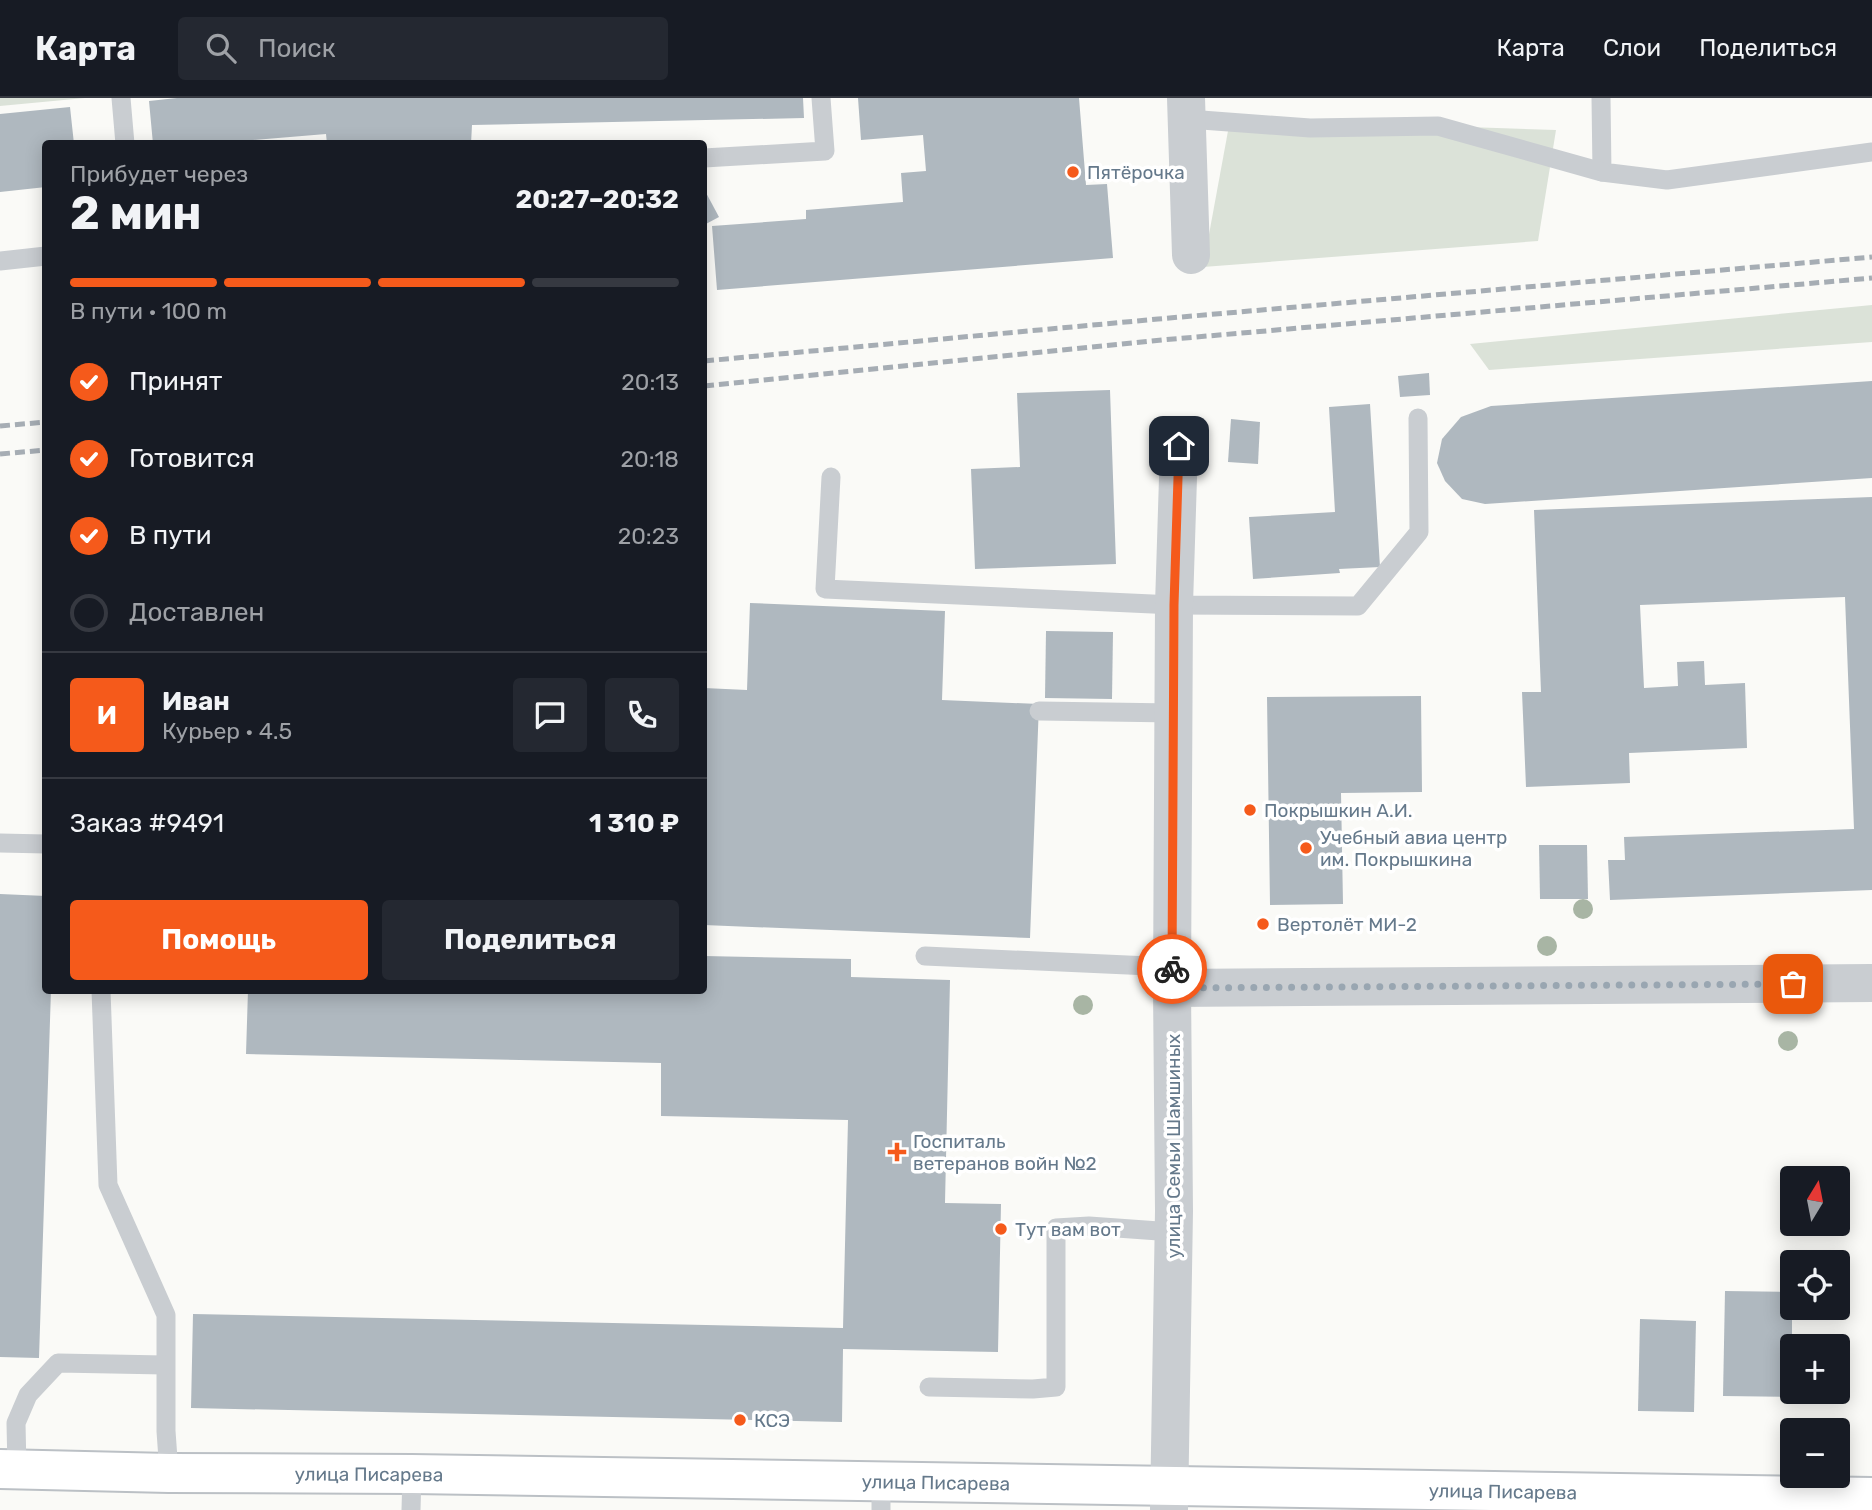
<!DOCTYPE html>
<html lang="ru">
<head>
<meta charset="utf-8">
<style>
  :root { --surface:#171b24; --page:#242831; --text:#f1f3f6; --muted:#9ea1a6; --line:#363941; --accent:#f55a1b }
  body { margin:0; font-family:Rubik,sans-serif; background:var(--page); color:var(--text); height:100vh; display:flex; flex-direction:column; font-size:26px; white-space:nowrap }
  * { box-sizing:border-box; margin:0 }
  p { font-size:23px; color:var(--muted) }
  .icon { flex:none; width:38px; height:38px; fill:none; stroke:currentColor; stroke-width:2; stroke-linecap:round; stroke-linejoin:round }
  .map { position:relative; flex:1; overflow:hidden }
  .drawer { position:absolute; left:42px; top:42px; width:665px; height:854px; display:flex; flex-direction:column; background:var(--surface); border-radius:7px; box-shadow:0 4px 18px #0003 }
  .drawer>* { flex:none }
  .needle { width:46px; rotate:10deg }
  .tools { position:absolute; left:1780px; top:1068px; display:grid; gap:14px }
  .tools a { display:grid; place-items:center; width:70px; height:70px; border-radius:7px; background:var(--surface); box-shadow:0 4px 18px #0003; font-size:35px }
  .pin { position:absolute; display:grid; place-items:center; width:60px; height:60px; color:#fff; margin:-30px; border-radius:14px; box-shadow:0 4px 10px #0006 }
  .courier { position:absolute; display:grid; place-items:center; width:70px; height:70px; margin:-35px; border:5px solid #f55a1b; border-radius:50%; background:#fff; color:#222; box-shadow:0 2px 9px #0007 }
  .headline em { font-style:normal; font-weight:700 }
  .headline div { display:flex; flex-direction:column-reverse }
  .headline { display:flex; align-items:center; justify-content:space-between; height:119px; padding:0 28px }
  h1 { font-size:46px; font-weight:700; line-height:52px }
  .bar { display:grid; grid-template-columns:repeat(4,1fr); gap:10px 7px; align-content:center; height:84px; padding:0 28px }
  .bar i { height:9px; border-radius:5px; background:var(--line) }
  .bar .active { background:var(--accent) }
  .bar p { grid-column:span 4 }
  .line { display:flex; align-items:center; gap:18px; padding:0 28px; border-top:2px solid var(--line) }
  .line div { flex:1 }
  .round { display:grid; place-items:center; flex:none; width:74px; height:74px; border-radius:7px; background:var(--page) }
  ol { padding:0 28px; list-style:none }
  li { display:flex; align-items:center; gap:21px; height:77px }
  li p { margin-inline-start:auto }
  li .icon { padding:7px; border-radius:50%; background:var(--accent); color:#fff; stroke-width:4 }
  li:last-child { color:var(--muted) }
  li i { width:38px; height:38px; border:4px solid var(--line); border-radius:50% }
  .button { display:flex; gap:14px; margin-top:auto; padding:14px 28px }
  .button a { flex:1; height:80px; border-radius:7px; background:var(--accent); color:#fff; font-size:28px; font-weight:700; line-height:80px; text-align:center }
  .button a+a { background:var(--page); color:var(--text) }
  header { display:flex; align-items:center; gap:42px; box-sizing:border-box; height:98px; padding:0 35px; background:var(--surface); border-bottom:2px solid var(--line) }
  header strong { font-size:33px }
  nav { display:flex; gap:38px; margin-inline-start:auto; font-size:24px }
  .search { width:490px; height:63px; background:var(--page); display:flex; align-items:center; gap:18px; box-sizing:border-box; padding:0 24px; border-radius:7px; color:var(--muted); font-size:26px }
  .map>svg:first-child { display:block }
</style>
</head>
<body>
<header>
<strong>Карта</strong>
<div class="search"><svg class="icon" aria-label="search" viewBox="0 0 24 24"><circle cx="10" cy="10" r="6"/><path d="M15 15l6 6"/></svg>Поиск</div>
<nav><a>Карта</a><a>Слои</a><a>Поделиться</a></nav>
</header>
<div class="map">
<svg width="1872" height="1412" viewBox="0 0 1872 1412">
  <rect width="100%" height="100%" fill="#fafaf7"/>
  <g fill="#dbe2d8">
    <polygon points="0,0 85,0 0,8"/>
    <polygon points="1237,21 1556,32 1538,143 1203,169 1228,33"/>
    <polygon points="1872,207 1872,244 1489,272 1470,246"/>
  </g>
  <g fill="#afb8bf">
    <polygon points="177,0 803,0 804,20 472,27 471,46 327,46 326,36 205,46 153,46 149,3"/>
    <polygon points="858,0 1079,0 1086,87 1107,86 1113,160 717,192 712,128 806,121 806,112 903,104 901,75 926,73 923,37 861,42"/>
    <polygon points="70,9 74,46 46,46 46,89 0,94 0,16"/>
    <polygon points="704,91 719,119 704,127"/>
    <polygon points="1429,275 1430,297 1400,299 1398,278"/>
    <polygon points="1872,283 1872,380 1485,406 1462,401 1445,383 1437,365 1442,341 1461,319 1491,308"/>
    <polygon points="1110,292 1116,466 975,471 971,371 1020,369 1017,295"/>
    <polygon points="1370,306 1380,469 1339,471 1340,475 1253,481 1249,419 1335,414 1329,309"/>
    <polygon points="1231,321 1260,324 1258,366 1228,364"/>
    <polygon points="1872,399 1872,792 1610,802 1608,762 1625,762 1624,739 1854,731 1845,499 1640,507 1644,590 1678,588 1677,564 1704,563 1705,587 1745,585 1747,650 1629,655 1630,685 1526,689 1522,594 1541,594 1534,412"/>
    <polygon points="750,505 945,513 942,602 1039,606 1030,840 704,827 704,590 747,592"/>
    <polygon points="1046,533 1113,534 1112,601 1045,600"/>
    <polygon points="1421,598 1422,694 1341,695 1343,806 1270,807 1267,599"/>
    <polygon points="1539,747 1587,747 1588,801 1540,801"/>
    <polygon points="0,796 46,798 46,892 51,892 39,1260 0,1259"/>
    <polygon points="704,858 851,861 851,879 950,882 945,1105 1001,1106 998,1254 843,1251 842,1324 191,1310 193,1216 843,1230 848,1022 661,1018 661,965 246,956 248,892 704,892"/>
    <polygon points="1725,1193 1792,1194 1792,1299 1723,1298"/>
    <polygon points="1640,1221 1696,1223 1694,1314 1638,1313"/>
  </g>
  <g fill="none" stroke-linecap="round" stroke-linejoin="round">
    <defs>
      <g id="secondary">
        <path id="s1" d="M0 1371 169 1375 412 1376 1872 1399"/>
      </g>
    </defs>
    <use href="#secondary" stroke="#bbc0c5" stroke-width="42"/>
    <g stroke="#c9cdd1" stroke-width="19">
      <polyline points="121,0 125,46"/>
      <polyline points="1601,0 1602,74 1667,82 1872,54"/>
      <polyline points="1188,21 1310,30 1438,28 1602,74"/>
      <polyline points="704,60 825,53 821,0"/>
      <polyline points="0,163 46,158"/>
      <polyline points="831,379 825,491 1174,507 1358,508 1419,434 1418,320"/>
      <polyline points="1039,613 1174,615"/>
      <polyline points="0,745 46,746"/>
      <polyline points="925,858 1172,869"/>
      <polyline points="101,892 108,1087 166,1217 166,1333 169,1375"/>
      <polyline points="929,1289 1033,1291 1056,1289 1056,1130 1089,1128 1173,1134"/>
      <polyline points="17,1371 16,1325 28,1297 58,1265 165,1267"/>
      <polyline points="411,1412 412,1376"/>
      <polyline points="881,1412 881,1383"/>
    </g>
    <g stroke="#c9cdd1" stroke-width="38">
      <polyline points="1186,0 1191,157"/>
      <polyline points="1172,890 1872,885"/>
      <polyline points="1169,1412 1174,1113 1172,890 1174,507 1179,348"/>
    </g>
    <use href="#secondary" stroke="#fff" stroke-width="38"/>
    <g stroke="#a6adb4" stroke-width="5" stroke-dasharray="10 5" stroke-linecap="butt">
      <polyline points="704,263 1158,221 1872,159"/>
      <polyline points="704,288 1162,242 1872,180"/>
      <polyline points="0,328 46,324"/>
      <polyline points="0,356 46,352"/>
    </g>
  </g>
  <g fill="#a8b5a4">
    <circle cx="1583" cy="811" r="10"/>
    <circle cx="1547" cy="848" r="10"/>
    <circle cx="1083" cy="907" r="10"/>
    <circle cx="1788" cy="943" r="10"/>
  </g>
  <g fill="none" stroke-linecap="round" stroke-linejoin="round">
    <polyline stroke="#99a6b1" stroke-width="7" stroke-dasharray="0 12.6" points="1172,871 1172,890 1793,886"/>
    <polyline stroke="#f55a1b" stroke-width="9" points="1172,871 1174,507 1179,348"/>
  </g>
  <g fill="#f55a1b" stroke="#fff" stroke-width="2.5">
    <circle cx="1073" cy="74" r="7"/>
    <circle cx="1250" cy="712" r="7"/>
    <circle cx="1306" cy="750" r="7"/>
    <circle cx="1263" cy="826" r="7"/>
    <path d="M893.5 1043.5h7v7h7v7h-7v7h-7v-7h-7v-7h7z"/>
    <circle cx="1001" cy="1131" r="7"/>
    <circle cx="740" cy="1322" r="7"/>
  </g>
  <g text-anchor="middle" stroke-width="7" stroke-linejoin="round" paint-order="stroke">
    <g font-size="19" fill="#65798b" stroke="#fff" text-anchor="start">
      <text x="1087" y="81">Пятёрочка</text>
      <text x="1264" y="719">Покрышкин А.И.</text>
      <text x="1320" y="746">Учебный авиа центр<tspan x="1320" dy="22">им. Покрышкина</tspan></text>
      <text x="1277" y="833">Вертолёт МИ-2</text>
      <text x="913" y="1050">Госпиталь<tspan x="913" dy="22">ветеранов войн №2</tspan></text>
      <text x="1015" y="1138">Тут вам вот</text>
      <text x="754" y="1329">КСЭ</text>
    </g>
    <g font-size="19" fill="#65798b" stroke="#fff">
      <text transform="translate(1173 1048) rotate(-90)" y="7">улица Семьи Шамшиных</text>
      <text dy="7" stroke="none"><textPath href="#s1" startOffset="369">улица Писарева</textPath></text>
      <text dy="7" stroke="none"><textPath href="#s1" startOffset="936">улица Писарева</textPath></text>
      <text dy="7" stroke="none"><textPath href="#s1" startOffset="1503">улица Писарева</textPath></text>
    </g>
  </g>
</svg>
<div class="tools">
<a><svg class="needle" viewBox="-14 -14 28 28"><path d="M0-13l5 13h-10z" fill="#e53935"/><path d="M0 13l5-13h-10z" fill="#9ea1a6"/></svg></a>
<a><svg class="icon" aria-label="locate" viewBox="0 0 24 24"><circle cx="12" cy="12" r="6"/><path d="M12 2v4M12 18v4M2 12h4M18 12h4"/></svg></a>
<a>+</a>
<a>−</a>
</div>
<div class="pin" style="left:1793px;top:886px;background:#ea580c"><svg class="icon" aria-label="bag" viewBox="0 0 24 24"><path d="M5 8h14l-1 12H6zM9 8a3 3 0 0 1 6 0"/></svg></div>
<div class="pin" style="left:1179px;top:348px;background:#1f2937"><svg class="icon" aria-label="home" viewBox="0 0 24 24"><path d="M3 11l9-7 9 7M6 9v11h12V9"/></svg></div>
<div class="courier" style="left:1172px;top:871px"><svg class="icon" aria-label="bike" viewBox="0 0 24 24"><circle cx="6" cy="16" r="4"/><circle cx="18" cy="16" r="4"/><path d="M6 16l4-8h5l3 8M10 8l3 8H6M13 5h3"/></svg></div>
<section class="drawer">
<div class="headline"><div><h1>2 мин</h1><p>Прибудет через</p></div><em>20:27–20:32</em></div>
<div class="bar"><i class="active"></i><i class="active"></i><i class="active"></i><i></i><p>В пути · 100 m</p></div>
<ol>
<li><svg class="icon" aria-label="check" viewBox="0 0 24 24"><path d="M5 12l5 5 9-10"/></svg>Принят<p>20:13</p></li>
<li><svg class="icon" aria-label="check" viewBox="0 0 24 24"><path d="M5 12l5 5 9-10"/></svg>Готовится<p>20:18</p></li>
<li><svg class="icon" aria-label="check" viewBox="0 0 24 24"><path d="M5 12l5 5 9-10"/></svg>В пути<p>20:23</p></li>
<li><i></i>Доставлен</li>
</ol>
<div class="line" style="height:126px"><b class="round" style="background:var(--accent);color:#fff">И</b><div><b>Иван</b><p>Курьер · 4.5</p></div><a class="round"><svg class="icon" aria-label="chat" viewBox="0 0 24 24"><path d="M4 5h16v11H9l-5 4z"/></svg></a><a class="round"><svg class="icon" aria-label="phone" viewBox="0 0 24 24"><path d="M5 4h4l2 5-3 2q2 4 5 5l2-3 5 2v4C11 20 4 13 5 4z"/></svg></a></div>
<div class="line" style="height:91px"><div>Заказ #9491</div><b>1 310 ₽</b></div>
<div class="button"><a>Помощь</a><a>Поделиться</a></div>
</section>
</div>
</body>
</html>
